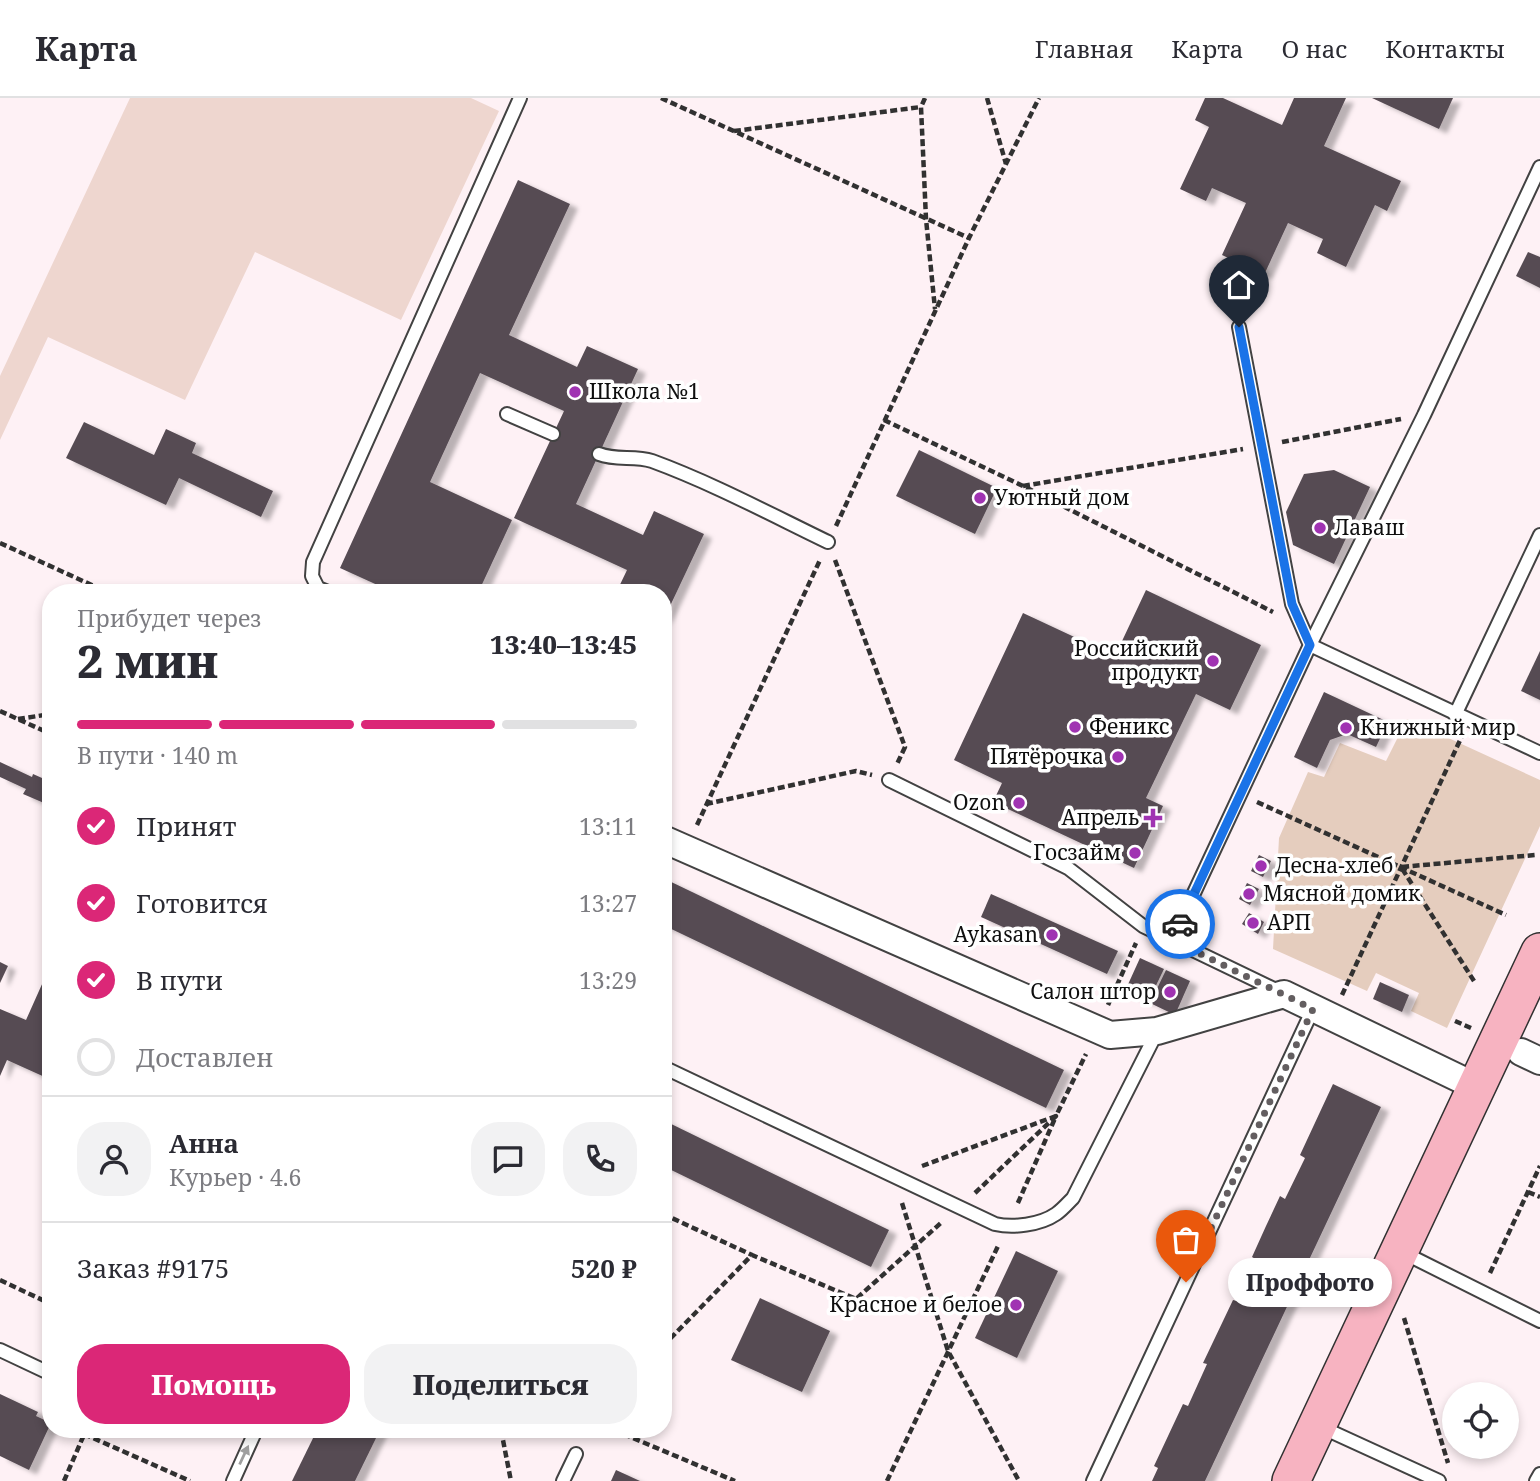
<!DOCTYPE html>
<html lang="ru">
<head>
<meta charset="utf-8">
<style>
  :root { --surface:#fff; --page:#f2f2f3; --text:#2b2b33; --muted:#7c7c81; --line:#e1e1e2; --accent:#db2777 }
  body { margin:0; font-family:"Noto Serif",serif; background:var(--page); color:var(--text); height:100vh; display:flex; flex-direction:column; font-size:26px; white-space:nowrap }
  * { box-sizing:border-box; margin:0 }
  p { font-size:23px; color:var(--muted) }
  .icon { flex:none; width:38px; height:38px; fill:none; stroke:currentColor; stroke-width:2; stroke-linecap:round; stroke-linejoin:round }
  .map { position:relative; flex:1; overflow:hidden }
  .details { position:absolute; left:42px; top:486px; width:630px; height:854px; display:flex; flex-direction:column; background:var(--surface); border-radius:28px; box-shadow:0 4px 10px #0003 }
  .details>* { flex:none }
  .fabs { position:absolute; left:1442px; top:1284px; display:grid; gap:14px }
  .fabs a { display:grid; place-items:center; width:77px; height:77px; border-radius:50%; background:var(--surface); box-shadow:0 4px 10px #0003; font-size:35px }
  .pin { position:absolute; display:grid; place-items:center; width:60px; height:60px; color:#fff; margin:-72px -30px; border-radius:50% 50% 50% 0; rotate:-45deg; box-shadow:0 0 7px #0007 }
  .pin .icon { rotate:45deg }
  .courier { position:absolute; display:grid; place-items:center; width:70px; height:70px; margin:-35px; border:5px solid #1a73e8; border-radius:50%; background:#fff; color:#222; box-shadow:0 2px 9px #0007 }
  .bubble { position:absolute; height:49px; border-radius:24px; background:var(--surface); box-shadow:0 4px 10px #0003; font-size:23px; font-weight:800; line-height:49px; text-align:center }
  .overview em { font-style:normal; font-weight:800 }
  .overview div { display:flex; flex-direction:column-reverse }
  .overview { display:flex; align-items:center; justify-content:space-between; height:119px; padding:0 35px }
  h1 { font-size:46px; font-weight:800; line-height:52px }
  .bar { display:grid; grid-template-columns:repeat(4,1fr); gap:10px 7px; align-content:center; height:84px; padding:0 35px }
  .bar i { height:9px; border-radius:5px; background:var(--line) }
  .bar .active { background:var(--accent) }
  .bar p { grid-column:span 4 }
  .line { display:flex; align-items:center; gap:18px; padding:0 35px; border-top:2px solid var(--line) }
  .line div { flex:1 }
  .round { display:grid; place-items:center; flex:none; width:74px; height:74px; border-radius:28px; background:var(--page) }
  ol { padding:0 35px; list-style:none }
  li { display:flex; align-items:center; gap:21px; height:77px }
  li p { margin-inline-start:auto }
  li .icon { padding:7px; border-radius:50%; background:var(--accent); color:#fff; stroke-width:4 }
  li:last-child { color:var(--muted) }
  li i { width:38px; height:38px; border:4px solid var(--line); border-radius:50% }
  .primary-button { display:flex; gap:14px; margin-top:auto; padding:14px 35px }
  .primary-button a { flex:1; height:80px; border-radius:28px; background:var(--accent); color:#fff; font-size:28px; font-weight:800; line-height:80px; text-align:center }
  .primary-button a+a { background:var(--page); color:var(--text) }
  header { display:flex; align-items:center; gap:42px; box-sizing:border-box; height:98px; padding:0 35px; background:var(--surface); border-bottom:2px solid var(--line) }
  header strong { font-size:33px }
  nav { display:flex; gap:38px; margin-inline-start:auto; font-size:24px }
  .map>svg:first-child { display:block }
</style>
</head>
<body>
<header>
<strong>Карта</strong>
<nav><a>Главная</a><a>Карта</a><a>О нас</a><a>Контакты</a></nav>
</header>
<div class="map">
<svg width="1540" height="1383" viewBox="0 0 1540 1383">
  <defs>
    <filter id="shadow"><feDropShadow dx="8" dy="4.5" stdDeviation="2" flood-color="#0004"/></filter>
  </defs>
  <rect width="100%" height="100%" fill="#fef1f5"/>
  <polygon fill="#e5cdbe" points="1407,621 1540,682 1540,728 1447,930 1411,913 1419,895 1376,875 1367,893 1273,851 1279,740 1308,674 1324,679 1340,645 1386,663"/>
  <polygon fill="#eed6cf" points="130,0 471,0 499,13 401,222 255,154 185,302 48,239 0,342 0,278"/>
  <g fill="#564c53" filter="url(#shadow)">
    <polygon points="1205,0 1223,0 1282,27 1294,0 1346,0 1324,48 1401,83 1387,113 1375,107 1346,169 1317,155 1323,141 1288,125 1264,177 1222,157 1246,105 1212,90 1206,103 1180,91 1209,29 1195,22"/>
    <polygon points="1372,0 1453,0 1439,31"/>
    <polygon points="518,82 570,106 509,237 577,269 587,248 638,271 576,406 643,437 654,413 704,436 663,523 663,495 616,495 627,472 514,420 564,313 480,275 430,384 512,422 478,495 395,495 340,470"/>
    <polygon points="1528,154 1540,159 1540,190 1516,178"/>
    <polygon points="84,324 154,357 166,331 196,345 192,355 273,393 261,419 179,380 166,407 66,360"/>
    <polygon points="919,352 997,390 975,436 896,398"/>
    <polygon points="1334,372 1370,389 1334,466 1293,447 1286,414 1304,376"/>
    <polygon points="1146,492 1261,547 1230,612 1196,596 1146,700 1163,708 1134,770 993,704 1002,685 954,662 1023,515 1115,558"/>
    <polygon points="1540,553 1540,602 1521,593"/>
    <polygon points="1324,594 1388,624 1376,649 1347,636 1330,642 1317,670 1294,659"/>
    <polygon points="0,664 32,679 33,676 51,684 51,708 23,696 26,691 0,679"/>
    <polygon points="1259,757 1271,763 1263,779 1251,773"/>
    <polygon points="665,781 1064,972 1046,1010 663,827 663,785"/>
    <polygon points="1247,785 1259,791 1250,807 1239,801"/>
    <polygon points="991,796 1118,853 1107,876 981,819"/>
    <polygon points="1249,815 1264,824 1258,836 1242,826"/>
    <polygon points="1140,860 1164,871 1148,904 1125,893"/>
    <polygon points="0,864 8,868 0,885"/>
    <polygon points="51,866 51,972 47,980 7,962 0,978 0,911 26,922"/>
    <polygon points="1166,872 1190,883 1175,917 1150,905"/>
    <polygon points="1380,884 1409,897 1402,914 1373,901"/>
    <polygon points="1333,986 1381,1009 1205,1383 1152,1383 1158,1370 1154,1368 1183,1306 1188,1308 1207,1266 1203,1265 1233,1202 1237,1203 1257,1162 1252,1159 1266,1128 1280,1098 1285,1101 1305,1060 1300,1057"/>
    <polygon points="663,1022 889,1132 871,1169 663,1068"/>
    <polygon points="1016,1153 1058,1173 1017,1260 975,1240"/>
    <polygon points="760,1200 830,1233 802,1294 731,1262"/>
    <polygon points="0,1296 38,1314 36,1318 51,1325 29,1372 0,1358"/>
    <polygon points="317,1332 380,1332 355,1383 292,1383"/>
    <polygon points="616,1372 640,1383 611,1383"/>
  </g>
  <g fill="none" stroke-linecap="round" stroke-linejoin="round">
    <defs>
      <g id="lane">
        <polyline points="1540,69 1424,317 1310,547 1540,655"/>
        <polyline points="507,316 553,336"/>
        <path d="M599 356C616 363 635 357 652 363 712 385 770 416 828 444"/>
        <polyline points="330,495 318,490 312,478 313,464 520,0"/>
        <polyline points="1455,617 1540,437"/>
        <polyline points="889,682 1068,770 1143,828 1280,894"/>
        <polyline points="1172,842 1310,547 1292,506 1239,229"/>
        <path d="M663 969 995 1126C1013 1130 1040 1127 1056 1116 1062 1112 1068 1105 1073 1100L1157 934"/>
        <polyline points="1402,1154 1540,1223"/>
        <polyline points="0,1252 51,1276"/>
        <polyline points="1321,1329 1439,1383"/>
        <polyline points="233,1383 256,1332"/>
        <polyline points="563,1383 576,1356"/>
        <polyline points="1093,1383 1313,911"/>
        <polyline points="1536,1383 1540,1376"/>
      </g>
      <g id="street">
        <polyline points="663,741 1110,937 1157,933 1284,896 1477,989"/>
        <polyline points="1521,954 1540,963"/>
      </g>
      <polyline id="secondary" points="1291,1383 1540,854"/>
    </defs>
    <use href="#lane" stroke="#424242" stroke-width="16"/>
    <use href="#street" stroke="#424242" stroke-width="30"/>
    <use href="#secondary" stroke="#313131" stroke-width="40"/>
    <g stroke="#313131" stroke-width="4.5" stroke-dasharray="7 3.5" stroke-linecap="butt">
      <polyline points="661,0 969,140"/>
      <polyline points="925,0 921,9 926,121 935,211"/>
      <polyline points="987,0 1006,66"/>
      <polyline points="734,33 921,9"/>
      <polyline points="884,322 1023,388 1273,514"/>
      <polyline points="1282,344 1401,321"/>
      <polyline points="1023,388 1243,351"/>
      <polyline points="836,428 969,140 1039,0"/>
      <polyline points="0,445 109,495"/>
      <polyline points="835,462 905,649 897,666"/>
      <polyline points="0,613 51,636"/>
      <polyline points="18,621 51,616"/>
      <polyline points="1257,704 1506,817"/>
      <polyline points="706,706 856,673 872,677"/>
      <polyline points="697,727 820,462"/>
      <polyline points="1474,883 1401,769 1535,757"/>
      <polyline points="1342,897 1462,638"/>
      <polyline points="1108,907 1136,845"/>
      <polyline points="1455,923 1471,930"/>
      <polyline points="922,1068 1056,1018 1017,1107"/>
      <polyline points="1528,1094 1540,1099"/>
      <polyline points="975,1095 1056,1018 1086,956"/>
      <polyline points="902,1105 948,1253 1019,1383"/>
      <polyline points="663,1116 752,1157"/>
      <polyline points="1490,1175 1540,1068"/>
      <polyline points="0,1182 51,1206"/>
      <polyline points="1404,1220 1448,1365"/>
      <polyline points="663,1248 752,1157 856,1201 942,1124"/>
      <polyline points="501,1332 511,1383"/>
      <polyline points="614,1332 735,1383"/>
      <polyline points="84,1336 190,1383"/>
      <polyline points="64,1383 86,1332"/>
      <polyline points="887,1383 999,1146"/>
    </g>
    <use href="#lane" stroke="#fff" stroke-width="12"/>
    <use href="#street" stroke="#fff" stroke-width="26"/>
    <use href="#secondary" stroke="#f7b3c1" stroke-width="37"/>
  </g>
  <defs><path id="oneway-solid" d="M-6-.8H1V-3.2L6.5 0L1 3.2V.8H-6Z" transform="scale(1.75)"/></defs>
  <use fill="#9f9f9f" href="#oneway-solid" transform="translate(244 1357) rotate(-65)"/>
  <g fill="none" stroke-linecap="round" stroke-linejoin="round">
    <polyline stroke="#635e60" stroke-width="7" stroke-dasharray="0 12.6" points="1180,826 1172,842 1313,911 1186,1184"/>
    <polyline stroke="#1a73e8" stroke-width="9" points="1180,826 1310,547 1292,506 1239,229"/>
  </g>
  <g fill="#a033b2" stroke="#fff" stroke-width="2.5">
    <circle cx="575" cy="294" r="7"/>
    <circle cx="980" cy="400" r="7"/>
    <circle cx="1320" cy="430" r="7"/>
    <circle cx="1213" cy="563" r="7"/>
    <circle cx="1075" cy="629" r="7"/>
    <circle cx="1346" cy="630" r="7"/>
    <circle cx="1118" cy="659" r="7"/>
    <circle cx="1019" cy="705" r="7"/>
    <path d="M1149.5 709.5h7v7h7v7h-7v7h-7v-7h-7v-7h7z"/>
    <circle cx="1135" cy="755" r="7"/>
    <circle cx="1261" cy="768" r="7"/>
    <circle cx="1249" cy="796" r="7"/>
    <circle cx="1253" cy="825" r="7"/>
    <circle cx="1052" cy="837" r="7"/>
    <circle cx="1170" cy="894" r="7"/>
    <circle cx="1016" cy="1207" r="7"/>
  </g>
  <g text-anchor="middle" stroke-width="7" stroke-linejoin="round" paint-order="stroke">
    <g font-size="21" fill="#0f0f0f" stroke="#fff" text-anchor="start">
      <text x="589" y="301">Школа №1</text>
      <text x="994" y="407">Уютный дом</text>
      <text x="1334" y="437">Лаваш</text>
      <text x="1199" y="558" text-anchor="end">Российский<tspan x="1199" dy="24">продукт</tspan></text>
      <text x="1089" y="636">Феникс</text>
      <text x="1360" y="637">Книжный мир</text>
      <text x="1104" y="666" text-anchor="end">Пятёрочка</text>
      <text x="1005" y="712" text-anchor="end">Ozon</text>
      <text x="1139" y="727" text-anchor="end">Апрель</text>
      <text x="1121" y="762" text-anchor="end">Госзайм</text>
      <text x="1275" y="775">Десна-хлеб</text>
      <text x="1263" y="803">Мясной домик</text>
      <text x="1267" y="832">АРП</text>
      <text x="1038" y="844" text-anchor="end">Aykasan</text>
      <text x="1156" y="901" text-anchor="end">Салон штор</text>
      <text x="1002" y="1214" text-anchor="end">Красное и белое</text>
    </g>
  </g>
</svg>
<div class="fabs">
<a><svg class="icon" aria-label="locate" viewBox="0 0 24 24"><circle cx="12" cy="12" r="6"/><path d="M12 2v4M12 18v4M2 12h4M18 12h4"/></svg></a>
</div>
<div class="pin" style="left:1186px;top:1184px;background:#ea580c"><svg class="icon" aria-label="bag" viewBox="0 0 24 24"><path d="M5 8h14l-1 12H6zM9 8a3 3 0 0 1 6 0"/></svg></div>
<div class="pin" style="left:1239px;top:229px;background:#1f2937"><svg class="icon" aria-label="home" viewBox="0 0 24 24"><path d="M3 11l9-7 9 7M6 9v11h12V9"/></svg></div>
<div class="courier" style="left:1180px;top:826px"><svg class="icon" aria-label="car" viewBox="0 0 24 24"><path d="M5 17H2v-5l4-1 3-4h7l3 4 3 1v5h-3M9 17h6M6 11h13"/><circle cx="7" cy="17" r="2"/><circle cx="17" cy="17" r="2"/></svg></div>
<div class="bubble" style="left:1228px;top:1160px;width:164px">Проффото</div>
<section class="details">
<div class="overview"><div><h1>2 мин</h1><p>Прибудет через</p></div><em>13:40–13:45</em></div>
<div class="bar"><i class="active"></i><i class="active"></i><i class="active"></i><i></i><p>В пути · 140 m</p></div>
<ol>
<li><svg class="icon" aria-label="check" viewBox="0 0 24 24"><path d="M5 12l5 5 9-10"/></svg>Принят<p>13:11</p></li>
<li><svg class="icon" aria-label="check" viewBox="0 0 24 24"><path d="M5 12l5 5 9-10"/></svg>Готовится<p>13:27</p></li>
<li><svg class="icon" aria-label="check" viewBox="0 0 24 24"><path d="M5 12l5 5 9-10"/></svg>В пути<p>13:29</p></li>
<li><i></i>Доставлен</li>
</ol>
<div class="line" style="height:126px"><a class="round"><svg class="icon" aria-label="person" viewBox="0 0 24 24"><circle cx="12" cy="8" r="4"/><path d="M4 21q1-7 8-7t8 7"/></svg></a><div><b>Анна</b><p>Курьер · 4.6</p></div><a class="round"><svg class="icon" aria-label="chat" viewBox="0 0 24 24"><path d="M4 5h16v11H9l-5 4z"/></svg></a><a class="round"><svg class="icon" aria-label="phone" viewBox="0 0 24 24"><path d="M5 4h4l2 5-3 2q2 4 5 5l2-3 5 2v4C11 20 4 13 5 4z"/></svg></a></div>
<div class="line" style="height:91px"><div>Заказ #9175</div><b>520 ₽</b></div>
<div class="primary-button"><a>Помощь</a><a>Поделиться</a></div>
</section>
</div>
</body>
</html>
